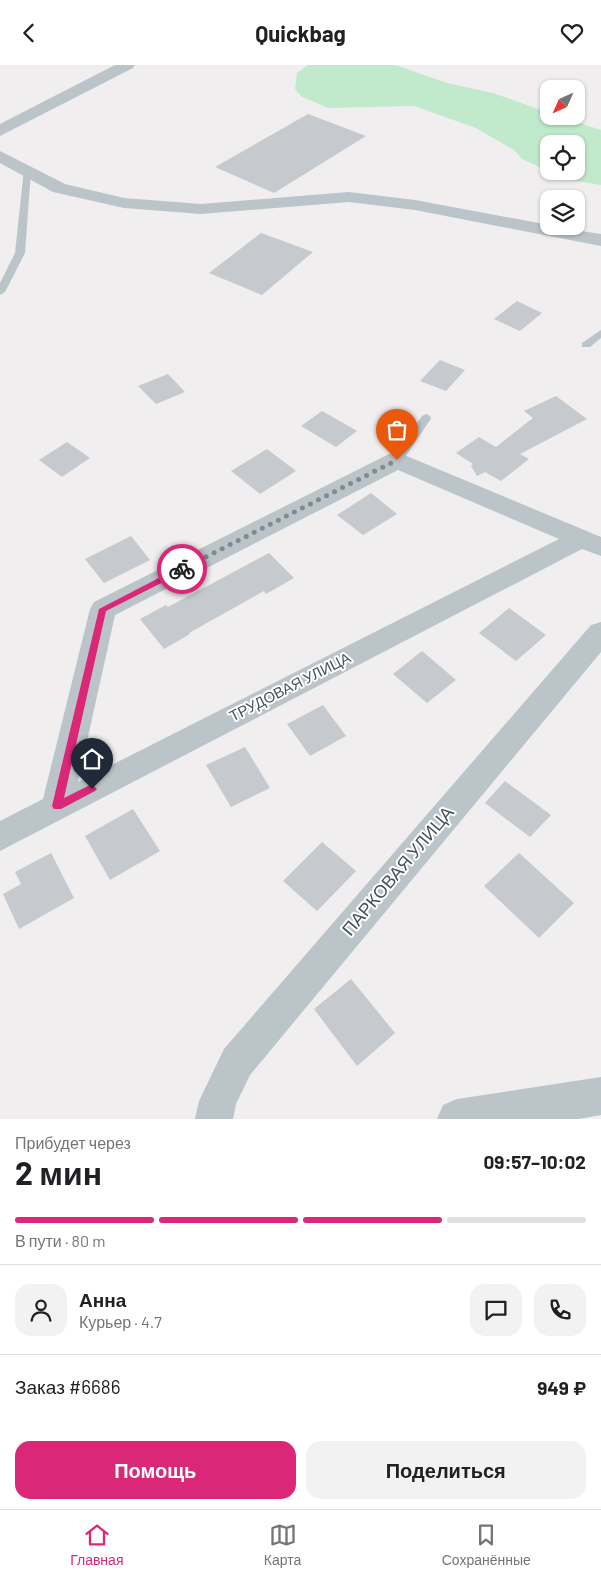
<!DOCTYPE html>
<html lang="ru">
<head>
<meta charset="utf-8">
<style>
  :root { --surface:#fff; --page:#f2f2f2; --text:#202124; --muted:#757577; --line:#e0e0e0; --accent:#db2777 }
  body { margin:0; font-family:Barlow,sans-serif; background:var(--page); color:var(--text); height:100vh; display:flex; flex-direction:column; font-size:19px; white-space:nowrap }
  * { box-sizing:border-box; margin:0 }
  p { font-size:16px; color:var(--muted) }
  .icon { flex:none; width:28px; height:28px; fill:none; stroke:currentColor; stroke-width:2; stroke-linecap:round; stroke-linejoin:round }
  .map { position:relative; height:1054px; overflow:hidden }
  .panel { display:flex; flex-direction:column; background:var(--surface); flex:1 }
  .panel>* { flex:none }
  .needle { width:32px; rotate:225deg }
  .fabs { position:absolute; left:540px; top:15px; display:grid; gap:10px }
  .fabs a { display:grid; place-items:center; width:45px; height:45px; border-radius:10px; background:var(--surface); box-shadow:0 1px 4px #0004; font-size:25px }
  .pin { position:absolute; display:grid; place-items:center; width:42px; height:42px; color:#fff; margin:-51px -21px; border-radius:50% 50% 50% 0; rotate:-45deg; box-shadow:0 0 5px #0007 }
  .pin .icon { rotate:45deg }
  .courier { position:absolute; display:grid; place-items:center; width:50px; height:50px; margin:-25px; border:4px solid #db2777; border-radius:50%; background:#fff; color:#222; box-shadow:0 1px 6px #0007 }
  .head em { font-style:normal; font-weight:700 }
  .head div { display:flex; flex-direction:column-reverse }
  .head { display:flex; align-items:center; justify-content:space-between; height:85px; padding:0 15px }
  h1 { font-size:32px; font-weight:700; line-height:38px }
  .bar { display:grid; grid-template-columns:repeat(4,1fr); gap:8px 5px; align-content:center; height:60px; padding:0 15px }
  .bar i { height:6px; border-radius:4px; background:var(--line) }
  .bar .active { background:var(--accent) }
  .bar p { grid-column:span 4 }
  .line { display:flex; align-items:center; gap:12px; padding:0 15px; border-top:1px solid var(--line) }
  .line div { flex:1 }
  .round { display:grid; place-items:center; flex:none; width:52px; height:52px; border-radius:15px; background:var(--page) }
  .button { display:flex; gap:10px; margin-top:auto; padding:10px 15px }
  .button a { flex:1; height:58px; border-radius:15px; background:var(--accent); color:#fff; font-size:20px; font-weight:700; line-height:58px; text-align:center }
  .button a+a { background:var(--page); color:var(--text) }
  header { display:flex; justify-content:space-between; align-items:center; height:65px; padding:0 15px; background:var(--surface); font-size:22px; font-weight:700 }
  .tab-bar { display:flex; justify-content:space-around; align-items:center; height:70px; border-top:1px solid var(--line); background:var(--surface); font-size:14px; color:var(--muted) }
  .tab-bar a { display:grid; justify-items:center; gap:2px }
  .tab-bar .active { color:var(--accent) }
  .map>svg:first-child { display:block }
</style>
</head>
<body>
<header><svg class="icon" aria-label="back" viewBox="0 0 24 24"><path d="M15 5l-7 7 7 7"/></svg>Quickbag<svg class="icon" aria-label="heart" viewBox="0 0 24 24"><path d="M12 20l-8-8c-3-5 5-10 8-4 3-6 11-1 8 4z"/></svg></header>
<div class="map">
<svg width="601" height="1054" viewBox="0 0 601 1054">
  <rect width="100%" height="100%" fill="#f0eeee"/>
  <path fill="#c0eacb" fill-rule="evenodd" d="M308 0H395L447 18 493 28 549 48V51H557L601 65V120L571 115 555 109 522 94 514 85 476 63 414 41 328 43 301 31 295 24 297 8ZM549 79H576V106H549Z"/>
  <g fill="#c6c9cd">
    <polygon points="308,49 366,71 274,128 215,102"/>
    <polygon points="261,168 313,187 262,230 209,208"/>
    <polygon points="517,236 542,248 520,266 494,254"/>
    <polygon points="440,295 465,305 446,326 420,316"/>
    <polygon points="168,309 185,327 156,339 138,321"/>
    <polygon points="556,331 587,354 520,389 529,394 501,416 485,407 477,411 471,401 473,399 456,388 479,372 496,382 533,353 524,346"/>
    <polygon points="322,346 357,366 336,382 301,361"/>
    <polygon points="67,377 90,393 62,412 39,395"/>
    <polygon points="267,384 296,406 260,429 231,406"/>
    <polygon points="371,428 397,449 363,470 337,450"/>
    <polygon points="131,471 150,495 104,518 85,494"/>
    <polygon points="269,488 294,513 266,529 264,526 189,568 190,569 164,584 140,554 166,540 168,542"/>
    <polygon points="509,543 546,570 516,596 479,568"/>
    <polygon points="422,586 456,615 427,638 393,609"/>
    <polygon points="323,640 346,671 310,691 287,659"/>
    <polygon points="245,682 270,723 231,742 206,700"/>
    <polygon points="505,716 551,750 530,772 485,738"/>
    <polygon points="133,744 160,786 110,815 85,771"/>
    <polygon points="322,777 356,806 317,846 283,816"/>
    <polygon points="51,788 74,833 19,864 3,829 21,819 15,807"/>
    <polygon points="519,788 574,838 539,873 484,821"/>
    <polygon points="351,914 395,968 357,1001 314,944"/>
  </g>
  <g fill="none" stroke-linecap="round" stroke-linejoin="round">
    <g fill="#bac4c9" fill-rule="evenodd">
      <polygon points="24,104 31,106 25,188 5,227 0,230 0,218 15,188"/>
      <polygon points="601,265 601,273 590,282 582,282 582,278"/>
      <polygon points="426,349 430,351 431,353 430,355 401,398 393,398 391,395 393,392 422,351"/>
    </g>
    <g fill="#bac4c9" fill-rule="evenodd">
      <polygon points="0,86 65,119 124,133 201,139 349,127 415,135 549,160 549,161 601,169 601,181 415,145 349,137 201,149 124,143 53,127 0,98"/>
      <path d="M397 387 601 472V491L582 484 0 786V756L43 734 90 544 94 537 389 389ZM398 405 559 474 78 717 115 550Z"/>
      <polygon points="601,557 601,587 250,1010 236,1039 233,1054 195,1054 199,1036 224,984 591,560"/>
    </g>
    <g fill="#bac4c9" fill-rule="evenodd">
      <polygon points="115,0 135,0 133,3 0,71 0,59"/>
      <polygon points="601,1012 601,1050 579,1054 437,1054 443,1040 457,1034"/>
    </g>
  </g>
  <polygon fill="#db2777" points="182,501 186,504 185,506 106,546 64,733 92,719 97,724 95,726 61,744 54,744 52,741 99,544"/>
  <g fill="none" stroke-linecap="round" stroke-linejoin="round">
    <polyline stroke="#83898d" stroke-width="5" stroke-dasharray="0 9" points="182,504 397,395"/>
  </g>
  <g text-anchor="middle" stroke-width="4" stroke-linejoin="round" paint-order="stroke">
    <g font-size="15" fill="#485359" stroke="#fff">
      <text transform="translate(290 622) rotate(-27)" y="5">ТРУДОВАЯ УЛИЦА</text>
    </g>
    <g font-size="18" fill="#485359" stroke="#fff">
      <text transform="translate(398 806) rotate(-50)" y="6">ПАРКОВАЯ УЛИЦА</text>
    </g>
  </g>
</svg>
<div class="fabs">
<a><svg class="needle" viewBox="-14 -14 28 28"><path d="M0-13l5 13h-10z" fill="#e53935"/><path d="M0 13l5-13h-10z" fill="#757577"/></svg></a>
<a><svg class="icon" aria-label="locate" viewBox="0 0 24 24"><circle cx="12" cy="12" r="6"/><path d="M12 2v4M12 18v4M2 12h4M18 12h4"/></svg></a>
<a><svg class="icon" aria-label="layers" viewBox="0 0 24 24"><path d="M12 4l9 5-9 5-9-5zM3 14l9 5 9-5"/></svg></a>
</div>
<div class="pin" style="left:397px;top:395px;background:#ea580c"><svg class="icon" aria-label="bag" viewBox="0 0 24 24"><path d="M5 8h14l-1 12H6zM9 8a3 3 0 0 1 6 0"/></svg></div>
<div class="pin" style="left:92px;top:724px;background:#1f2937"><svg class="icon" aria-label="home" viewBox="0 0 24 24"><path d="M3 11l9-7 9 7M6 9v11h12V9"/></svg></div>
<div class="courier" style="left:182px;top:504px"><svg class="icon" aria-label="bike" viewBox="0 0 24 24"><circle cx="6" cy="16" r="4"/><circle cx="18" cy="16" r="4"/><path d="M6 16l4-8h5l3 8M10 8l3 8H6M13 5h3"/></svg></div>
</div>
<section class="panel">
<div class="head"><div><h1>2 мин</h1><p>Прибудет через</p></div><em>09:57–10:02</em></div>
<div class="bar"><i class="active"></i><i class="active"></i><i class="active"></i><i></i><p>В пути · 80 m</p></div>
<div class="line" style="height:90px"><a class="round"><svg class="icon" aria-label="person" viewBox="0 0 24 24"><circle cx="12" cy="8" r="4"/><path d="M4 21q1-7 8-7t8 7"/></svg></a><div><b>Анна</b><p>Курьер · 4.7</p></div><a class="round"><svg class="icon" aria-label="chat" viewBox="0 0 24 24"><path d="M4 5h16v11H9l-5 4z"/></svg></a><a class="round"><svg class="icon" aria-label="phone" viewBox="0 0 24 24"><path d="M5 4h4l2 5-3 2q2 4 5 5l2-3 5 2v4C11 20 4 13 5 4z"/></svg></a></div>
<div class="line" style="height:65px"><div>Заказ #6686</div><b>949 ₽</b></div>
<div class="button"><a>Помощь</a><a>Поделиться</a></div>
</section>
<nav class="tab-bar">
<a class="active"><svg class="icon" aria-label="home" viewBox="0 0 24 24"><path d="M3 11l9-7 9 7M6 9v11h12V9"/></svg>Главная</a>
<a><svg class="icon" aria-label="map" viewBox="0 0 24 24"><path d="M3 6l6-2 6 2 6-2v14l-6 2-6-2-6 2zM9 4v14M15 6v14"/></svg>Карта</a>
<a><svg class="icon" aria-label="saved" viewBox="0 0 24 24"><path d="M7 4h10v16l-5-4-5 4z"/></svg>Сохранённые</a>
</nav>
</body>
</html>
